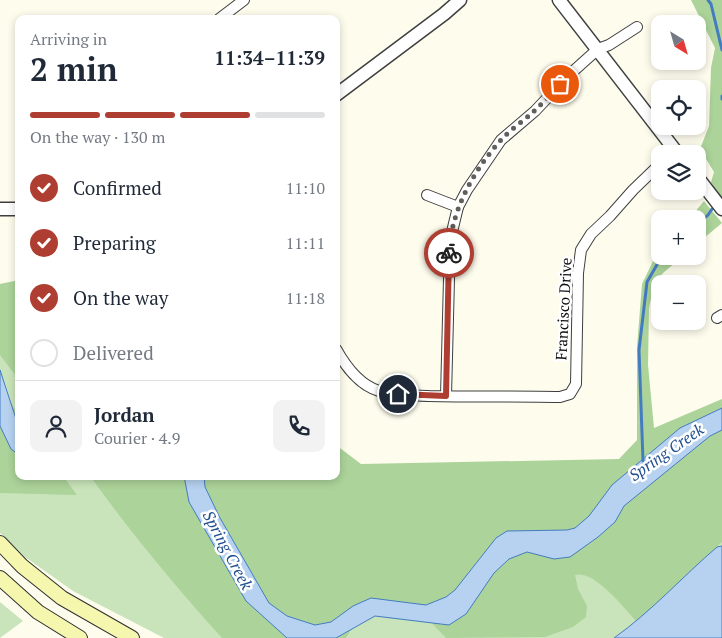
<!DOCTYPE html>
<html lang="en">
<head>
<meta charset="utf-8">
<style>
  :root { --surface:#fff; --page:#f2f2f3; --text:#1f2937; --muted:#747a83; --line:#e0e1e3; --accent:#ae3e31 }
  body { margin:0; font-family:"PT Serif",serif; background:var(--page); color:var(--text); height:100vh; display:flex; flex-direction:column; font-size:19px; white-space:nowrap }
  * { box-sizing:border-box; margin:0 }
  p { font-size:16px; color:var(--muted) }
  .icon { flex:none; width:28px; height:28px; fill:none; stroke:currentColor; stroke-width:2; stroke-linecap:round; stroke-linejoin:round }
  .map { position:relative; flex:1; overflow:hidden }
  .details { position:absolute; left:15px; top:15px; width:325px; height:465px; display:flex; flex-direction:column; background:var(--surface); border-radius:10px; box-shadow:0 2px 8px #0003 }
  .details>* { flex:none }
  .needle { width:32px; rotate:143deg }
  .controls { position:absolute; left:651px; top:15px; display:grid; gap:10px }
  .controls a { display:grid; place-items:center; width:55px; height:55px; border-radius:10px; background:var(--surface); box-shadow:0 2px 8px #0003; font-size:25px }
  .pin { position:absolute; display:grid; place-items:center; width:42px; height:42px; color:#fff; margin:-21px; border:2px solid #fff; border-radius:50%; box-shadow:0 1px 5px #0007 }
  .courier { position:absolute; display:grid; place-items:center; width:50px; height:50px; margin:-25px; border:4px solid #ae3e31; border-radius:50%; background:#fff; color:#222; box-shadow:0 1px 6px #0007 }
  .head em { font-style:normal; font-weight:600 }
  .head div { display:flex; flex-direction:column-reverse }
  .head { display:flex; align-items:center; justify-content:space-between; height:85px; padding:0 15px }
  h1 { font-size:32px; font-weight:600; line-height:38px }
  .bar { display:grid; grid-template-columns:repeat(4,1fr); gap:8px 5px; align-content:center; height:60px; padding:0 15px }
  .bar i { height:6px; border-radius:4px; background:var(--line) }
  .bar .selected { background:var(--accent) }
  .bar p { grid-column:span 4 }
  .line { display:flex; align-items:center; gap:12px; padding:0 15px; border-top:1px solid var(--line) }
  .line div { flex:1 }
  .round { display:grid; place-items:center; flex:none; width:52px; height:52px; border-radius:10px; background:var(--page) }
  ol { padding:0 15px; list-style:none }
  li { display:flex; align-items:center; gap:15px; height:55px }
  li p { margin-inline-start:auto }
  li .icon { padding:5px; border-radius:50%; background:var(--accent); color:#fff; stroke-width:4 }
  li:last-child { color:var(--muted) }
  li i { width:28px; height:28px; border:2px solid var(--line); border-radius:50% }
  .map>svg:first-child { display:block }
</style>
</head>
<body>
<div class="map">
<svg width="722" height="638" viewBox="0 0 722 638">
  <rect width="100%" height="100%" fill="#fdfced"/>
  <g fill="#c9e4ba">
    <polygon points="0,330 19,356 19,476 195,476 299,635 722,418 722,638 164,638 73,591 25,557 0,533"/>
    <polygon points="0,602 23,621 0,638"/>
  </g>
  <g fill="#acd39a">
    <polygon points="691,0 722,0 722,199 711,182 714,172 700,149 709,126 711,68 715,48"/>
    <polygon points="704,201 722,223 698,243 698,219 689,219"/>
    <path d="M660 252V256H683L663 273 654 285 649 308 648 365 654 428 722 399V542C693 568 666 596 637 622 624 608 594 569 575 575L578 589 587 606 586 617 573 627 545 637 446 638 425 616 362 611 346 638H222C175 586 131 533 90 476H336V445L361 464 619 459 637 440V347L642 284 654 259Z"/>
    <polygon points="19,280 19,380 0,355 0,284"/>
    <polygon points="0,389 19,415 19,476 63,476 77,495 0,493"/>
  </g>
  <g fill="#b6d2f0" stroke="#447cc0">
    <polygon points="0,370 19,428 19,455 11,449 0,426"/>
    <polygon points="722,408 722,430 710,436 624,506 615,522 598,537 570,557 554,559 527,552 509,559 494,573 466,614 449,625 375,616 336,638 287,638 246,601 189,502 184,476 204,476 205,487 220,518 269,603 287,616 315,625 331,622 353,606 371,598 426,605 446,597 455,590 496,538 507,531 567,530 575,528 589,516 612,485 680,428"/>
    <path d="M722 546V638H614C652 611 682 577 717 547Z"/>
  </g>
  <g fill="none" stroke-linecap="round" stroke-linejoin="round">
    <g stroke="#447cc0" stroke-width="3">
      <polyline points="708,0 711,4 722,50"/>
      <polyline points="722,96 722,99"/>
      <polyline points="698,224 708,215 712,209"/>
      <polyline points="643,461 639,350 647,282 662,256"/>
    </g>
    <defs>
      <g id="minor">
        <polyline points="219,19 244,0"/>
        <polyline points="427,195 458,207"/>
        <polyline points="717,318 722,315"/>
        <path d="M336 349C346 367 359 385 379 391 395 396 413 395 429 396 473 397 517 396 560 397L570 394 576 384 578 273 581 250 591 234 610 216 633 190 660 164"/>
        <polyline points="446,396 450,240 458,207 467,190 501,140 535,111 569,75 598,49 609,45 637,27"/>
      </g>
      <g id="tertiary">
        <polyline points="559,0 678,154"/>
        <polyline points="336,95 444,14 460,0"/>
        <polyline points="698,178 722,209"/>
        <polyline points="0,209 19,209"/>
      </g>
      <g id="secondary">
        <polyline points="0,543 22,566 62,598 132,638"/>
        <polyline points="0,578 38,612 80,638"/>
      </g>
    </defs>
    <use href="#minor" stroke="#3f3f3f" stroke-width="12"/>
    <use href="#tertiary" stroke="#3f3f3f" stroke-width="15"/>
    <use href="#secondary" stroke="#2e2e2e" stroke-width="16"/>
    <use href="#minor" stroke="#fff" stroke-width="10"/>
    <use href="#tertiary" stroke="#fff" stroke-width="12"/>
    <use href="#secondary" stroke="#f5f7ae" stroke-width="14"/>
  </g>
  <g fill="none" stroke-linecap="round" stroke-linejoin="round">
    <path stroke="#60605b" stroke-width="5" stroke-dasharray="0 9" d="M449 253C451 211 473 171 501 140 510 130 523 121 533 112 542 104 551 94 560 84"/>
    <polyline stroke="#ae3e31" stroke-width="6" points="398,394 446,396 449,253"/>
  </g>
  <g text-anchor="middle" stroke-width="5" stroke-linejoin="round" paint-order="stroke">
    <g font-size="15" fill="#0c0c0c" stroke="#fff">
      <text transform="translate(564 309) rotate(-87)" y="5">Francisco Drive</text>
    </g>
    <g font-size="16" font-style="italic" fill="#215091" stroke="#fff">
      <text transform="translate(666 452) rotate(-35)" y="6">Spring Creek</text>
      <text transform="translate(228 550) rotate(62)" y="6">Spring Creek</text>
    </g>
  </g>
</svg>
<div class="controls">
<a><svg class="needle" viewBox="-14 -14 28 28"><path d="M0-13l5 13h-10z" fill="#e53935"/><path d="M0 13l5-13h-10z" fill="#747a83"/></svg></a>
<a><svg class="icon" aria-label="locate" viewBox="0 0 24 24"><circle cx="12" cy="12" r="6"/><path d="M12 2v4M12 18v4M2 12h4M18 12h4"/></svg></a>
<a><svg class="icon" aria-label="layers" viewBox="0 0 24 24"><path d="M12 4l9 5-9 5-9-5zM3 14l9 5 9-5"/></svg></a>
<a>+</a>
<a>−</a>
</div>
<div class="pin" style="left:560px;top:84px;background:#ea580c"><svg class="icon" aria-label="bag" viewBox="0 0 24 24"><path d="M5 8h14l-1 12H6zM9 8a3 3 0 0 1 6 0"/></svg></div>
<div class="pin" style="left:398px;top:394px;background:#1f2937"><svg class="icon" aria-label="home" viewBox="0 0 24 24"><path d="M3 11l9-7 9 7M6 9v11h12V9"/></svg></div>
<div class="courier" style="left:449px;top:253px"><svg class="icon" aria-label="bike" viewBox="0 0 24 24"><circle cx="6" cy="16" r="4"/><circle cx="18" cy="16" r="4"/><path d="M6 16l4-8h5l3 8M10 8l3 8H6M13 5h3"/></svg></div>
<section class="details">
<div class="head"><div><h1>2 min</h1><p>Arriving in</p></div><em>11:34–11:39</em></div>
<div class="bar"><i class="selected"></i><i class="selected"></i><i class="selected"></i><i></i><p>On the way · 130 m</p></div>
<ol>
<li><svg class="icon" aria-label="check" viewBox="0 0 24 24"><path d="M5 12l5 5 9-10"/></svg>Confirmed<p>11:10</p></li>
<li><svg class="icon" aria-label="check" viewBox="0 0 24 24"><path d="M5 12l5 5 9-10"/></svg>Preparing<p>11:11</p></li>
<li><svg class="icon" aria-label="check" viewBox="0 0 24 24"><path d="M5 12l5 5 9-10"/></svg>On the way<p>11:18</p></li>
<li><i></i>Delivered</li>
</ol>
<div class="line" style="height:90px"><a class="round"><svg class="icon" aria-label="person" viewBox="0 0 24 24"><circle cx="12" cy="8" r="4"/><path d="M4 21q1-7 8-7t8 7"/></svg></a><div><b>Jordan</b><p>Courier · 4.9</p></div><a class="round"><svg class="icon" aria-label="phone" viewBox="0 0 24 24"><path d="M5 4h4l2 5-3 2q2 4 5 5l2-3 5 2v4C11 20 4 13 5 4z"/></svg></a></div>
</section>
</div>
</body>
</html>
